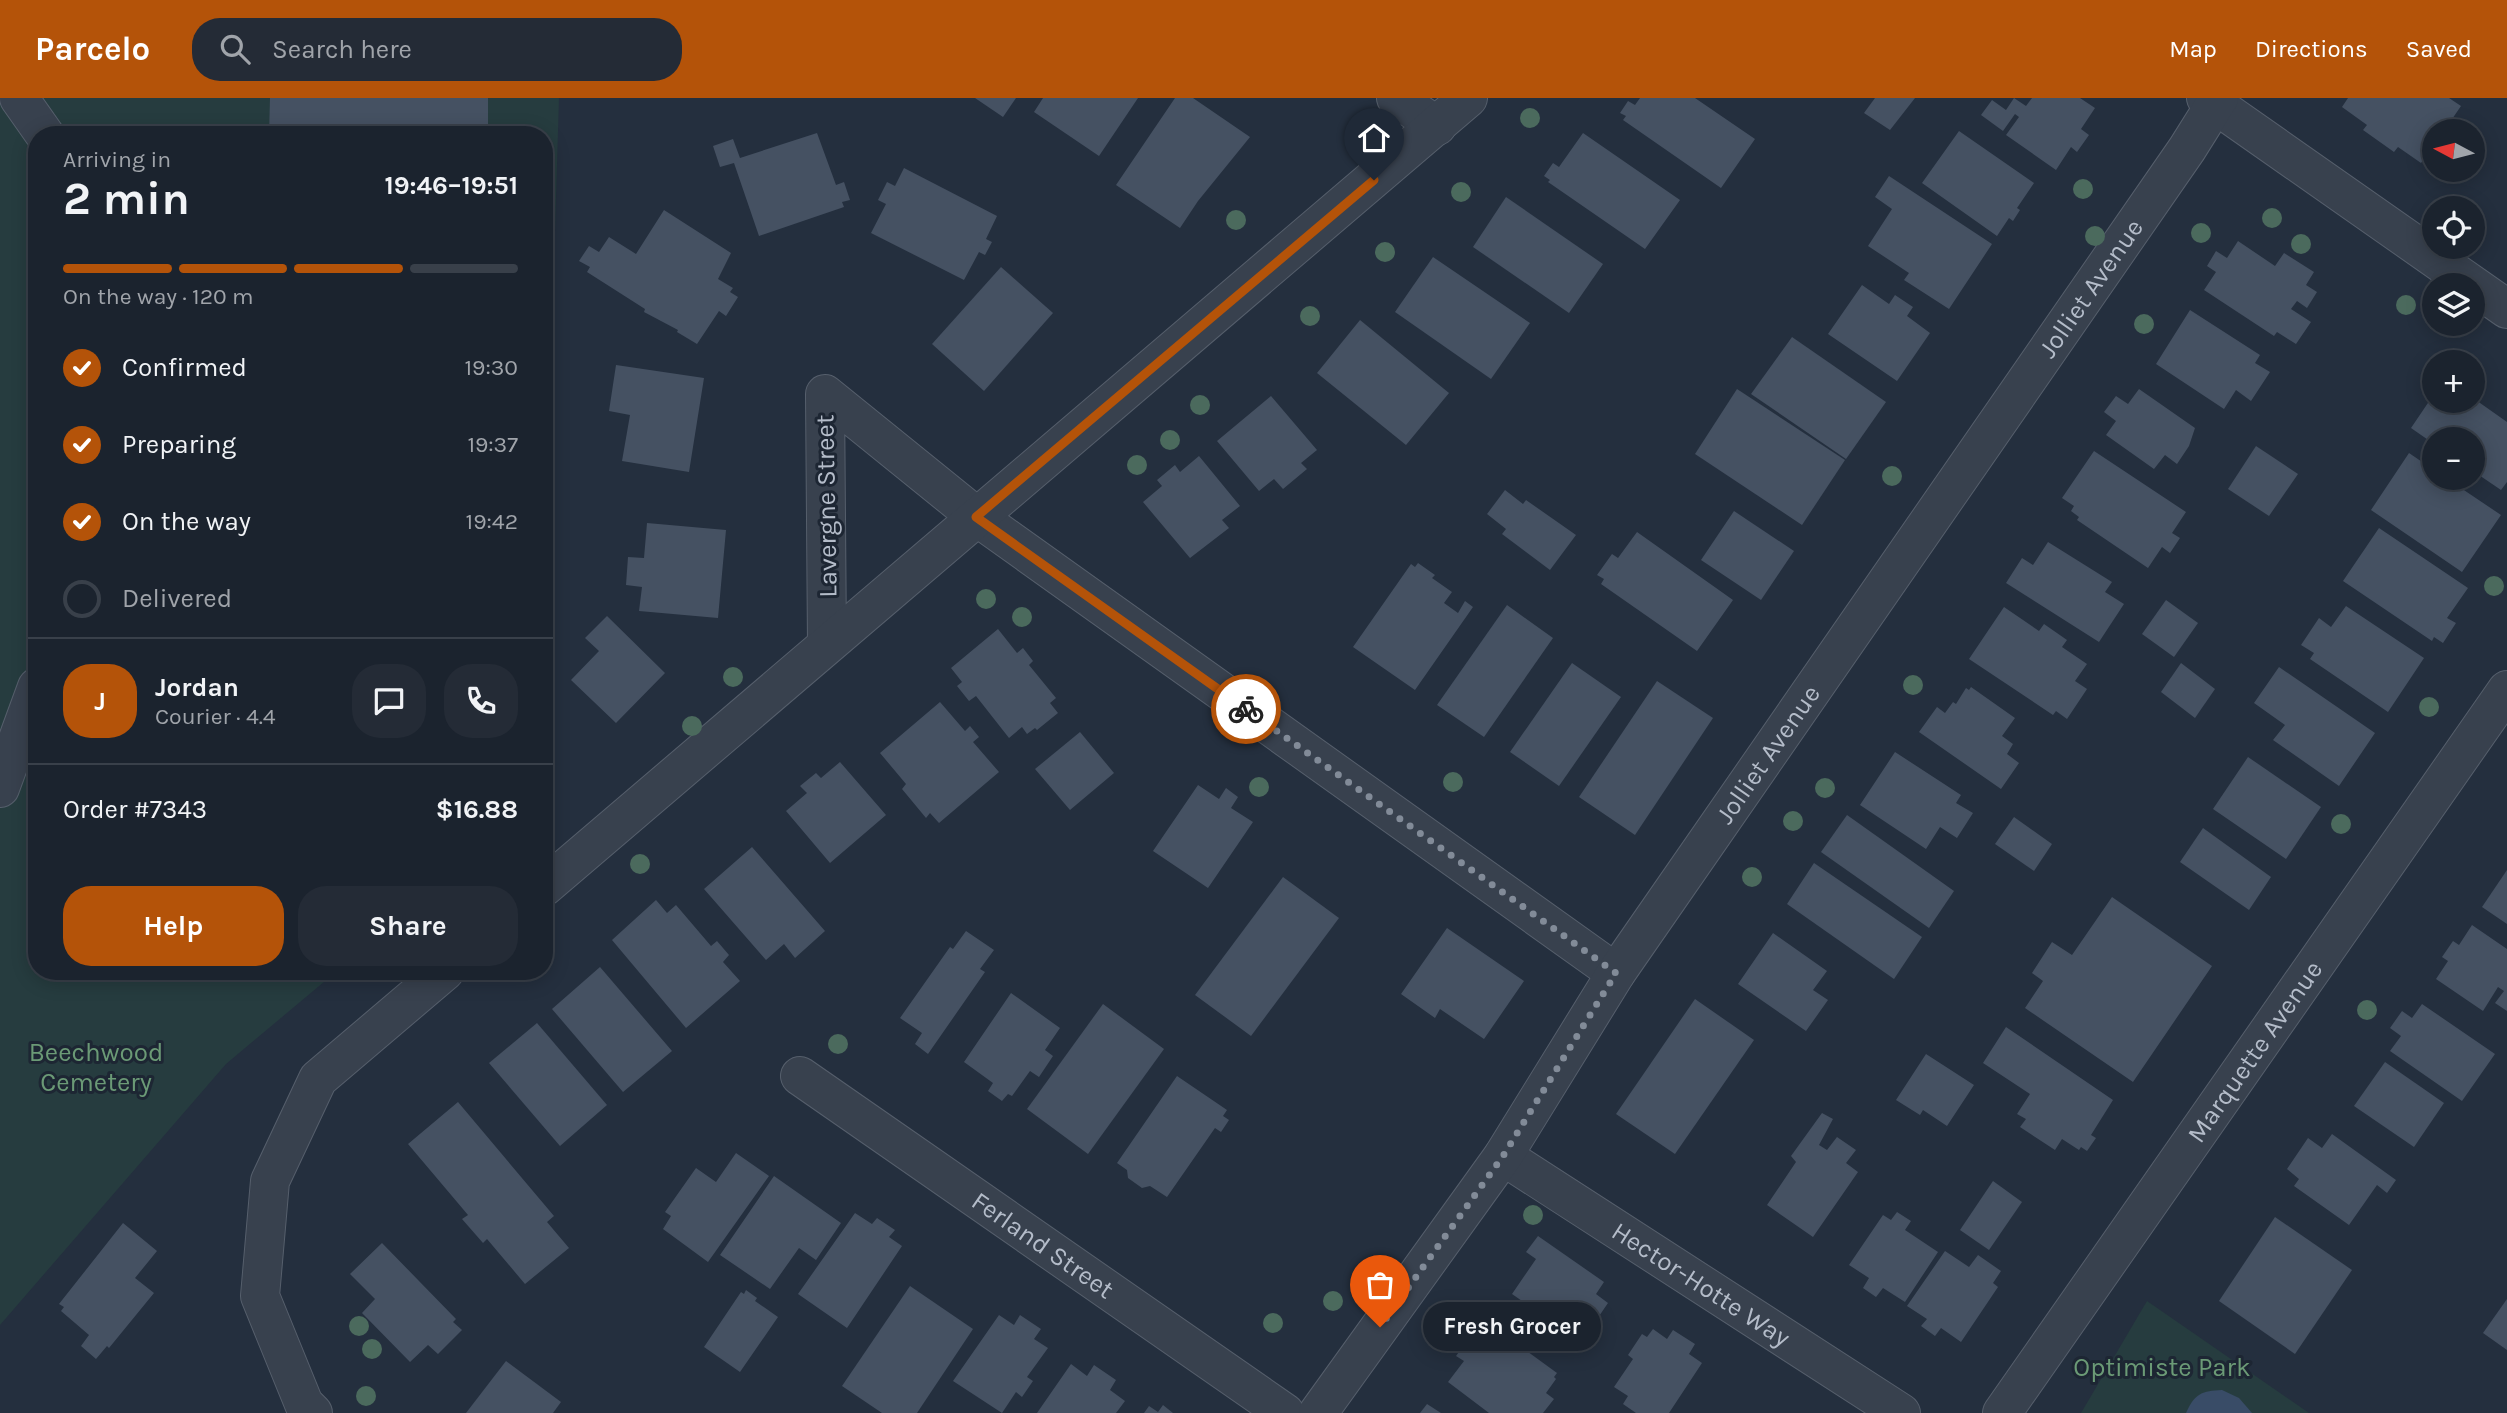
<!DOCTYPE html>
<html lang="en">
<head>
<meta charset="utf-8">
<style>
  :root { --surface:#1b232e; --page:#242b36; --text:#f1f3f6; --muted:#a0a4aa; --line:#39404a; --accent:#b45309 }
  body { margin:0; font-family:Karla,sans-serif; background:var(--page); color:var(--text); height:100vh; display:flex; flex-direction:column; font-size:26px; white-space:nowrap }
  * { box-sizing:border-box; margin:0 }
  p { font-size:23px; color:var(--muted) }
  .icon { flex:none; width:38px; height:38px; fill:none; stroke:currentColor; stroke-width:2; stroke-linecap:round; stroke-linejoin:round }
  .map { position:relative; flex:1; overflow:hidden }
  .sheet { position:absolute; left:28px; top:28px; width:525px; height:854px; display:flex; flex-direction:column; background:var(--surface); border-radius:28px; box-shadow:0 4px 18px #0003,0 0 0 2px var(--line) }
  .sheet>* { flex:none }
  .needle { width:46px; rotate:277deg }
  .fabs { position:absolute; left:2422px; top:21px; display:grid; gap:14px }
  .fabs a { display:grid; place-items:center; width:63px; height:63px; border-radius:50%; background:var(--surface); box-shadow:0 4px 18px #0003,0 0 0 2px var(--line); font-size:35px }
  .pin { position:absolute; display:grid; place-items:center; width:60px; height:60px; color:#fff; margin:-72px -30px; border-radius:50% 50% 50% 0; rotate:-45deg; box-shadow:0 0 7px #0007 }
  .pin .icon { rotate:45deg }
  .courier { position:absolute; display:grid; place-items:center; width:70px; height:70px; margin:-35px; border:5px solid #b45309; border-radius:50%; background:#fff; color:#222; box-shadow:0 2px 9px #0007 }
  .bubble { position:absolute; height:49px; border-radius:24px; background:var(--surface); box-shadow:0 4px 18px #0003,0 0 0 2px var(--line); font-size:23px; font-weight:700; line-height:49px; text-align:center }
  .head em { font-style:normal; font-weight:700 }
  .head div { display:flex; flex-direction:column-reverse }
  .head { display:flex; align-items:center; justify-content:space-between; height:119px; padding:0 35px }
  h1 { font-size:46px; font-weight:700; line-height:52px }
  .bar { display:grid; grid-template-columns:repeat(4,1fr); gap:10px 7px; align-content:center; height:84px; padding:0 35px }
  .bar i { height:9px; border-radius:5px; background:var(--line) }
  .bar .on { background:var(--accent) }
  .bar p { grid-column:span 4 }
  .line { display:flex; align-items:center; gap:18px; padding:0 35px; border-top:2px solid var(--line) }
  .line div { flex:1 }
  .round { display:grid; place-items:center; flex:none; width:74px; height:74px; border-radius:28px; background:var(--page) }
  ol { padding:0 35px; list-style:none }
  li { display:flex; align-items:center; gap:21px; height:77px }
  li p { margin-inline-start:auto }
  li .icon { padding:7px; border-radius:50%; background:var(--accent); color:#fff; stroke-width:4 }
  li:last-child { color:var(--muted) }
  li i { width:38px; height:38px; border:4px solid var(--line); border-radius:50% }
  .button { display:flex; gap:14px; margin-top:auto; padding:14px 35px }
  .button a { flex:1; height:80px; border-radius:28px; background:var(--accent); color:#fff; font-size:28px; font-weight:700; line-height:80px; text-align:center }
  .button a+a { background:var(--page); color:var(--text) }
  header { display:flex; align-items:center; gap:42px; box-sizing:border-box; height:98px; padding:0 35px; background:var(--accent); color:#fff }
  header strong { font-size:33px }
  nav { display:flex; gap:38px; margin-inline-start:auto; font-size:24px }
  .search { width:490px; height:63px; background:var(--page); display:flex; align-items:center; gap:18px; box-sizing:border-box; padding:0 24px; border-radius:28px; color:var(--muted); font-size:26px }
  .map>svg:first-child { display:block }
</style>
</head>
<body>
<header>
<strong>Parcelo</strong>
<div class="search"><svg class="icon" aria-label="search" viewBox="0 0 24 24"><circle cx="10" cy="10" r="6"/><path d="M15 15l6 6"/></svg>Search here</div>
<nav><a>Map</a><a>Directions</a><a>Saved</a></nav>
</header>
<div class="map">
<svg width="2507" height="1315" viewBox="0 0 2507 1315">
  <rect width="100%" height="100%" fill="#242f3e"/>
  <g fill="#263c3f">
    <polygon points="0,0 559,0 544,503 544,37 37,37 37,873 337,873 226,966 0,1227"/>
    <polygon points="2147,1203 2309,1315 2081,1315"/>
  </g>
  <path fill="#394c67" d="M2222 1292 2239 1300 2252 1315H2186C2195 1295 2202 1293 2222 1292Z"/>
  <g fill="#455162">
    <polygon points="270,0 488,0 488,37 269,37"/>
    <polygon points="975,0 1016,0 1003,19"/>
    <polygon points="1043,0 1138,0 1099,58 1034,14"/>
    <polygon points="1175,0 1193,0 1250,39 1198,103 1180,130 1116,87"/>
    <polygon points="1640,0 1695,0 1755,41 1721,90 1623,22 1626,18 1620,15 1628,3 1635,7"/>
    <polygon points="1875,0 1915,0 1890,32 1864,15"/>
    <polygon points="2014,0 2026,8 2032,0 2080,0 2095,10 2081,31 2089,37 2077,54 2071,49 2056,72 2006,37 2019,19 2015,16 2003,33 1981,17 1992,2 2006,12"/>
    <polygon points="2348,0 2449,0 2461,8 2448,27 2456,33 2434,33 2434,47 2421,65 2398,49 2394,54 2363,32 2367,27 2342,9"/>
    <polygon points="1959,33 2034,85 2017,110 2020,112 2013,123 2009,120 1997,138 1922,85"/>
    <polygon points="817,35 836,87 844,84 850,102 842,104 844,109 759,138 734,65 720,69 713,48 733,41 740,60"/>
    <polygon points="1583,35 1680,102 1645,151 1548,84 1550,82 1544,78 1553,65 1559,69"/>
    <polygon points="904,70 997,118 986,141 992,144 985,157 979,154 964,182 871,135 886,106 878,102 887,84 895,88"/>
    <polygon points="1889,78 1992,146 1949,211 1904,182 1909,175 1868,148 1892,111 1875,99"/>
    <polygon points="1506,99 1603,166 1569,215 1473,149"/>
    <polygon points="664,112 731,155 718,181 733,190 730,194 738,199 726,218 719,213 697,246 677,234 678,232 644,214 645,211 587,174 590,169 579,163 589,148 599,154 609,139 636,156"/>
    <polygon points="2238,143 2275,168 2284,155 2314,174 2306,187 2317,194 2307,210 2297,203 2291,211 2311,224 2296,246 2277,234 2274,238 2204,192 2216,174 2207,168 2216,153 2227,160"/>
    <polygon points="1433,159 1530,225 1491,281 1395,214"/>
    <polygon points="1001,169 1053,215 984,293 932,246"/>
    <polygon points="1862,187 1889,206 1895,197 1913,209 1907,218 1930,235 1897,283 1828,236"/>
    <polygon points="2190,212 2260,257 2255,265 2270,274 2251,303 2236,292 2224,311 2156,266"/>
    <polygon points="1360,222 1449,295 1406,347 1317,275"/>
    <polygon points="1792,239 1886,304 1846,361 1751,296"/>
    <polygon points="616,267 704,280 689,374 622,363 630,317 609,313"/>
    <polygon points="1737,291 1845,362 1802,427 1695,356"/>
    <polygon points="2139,291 2195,330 2189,348 2177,366 2165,357 2154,371 2106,337 2116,323 2104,314 2116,298 2128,306"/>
    <polygon points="2434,296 2434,303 2473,303 2473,300 2507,324 2507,384 2501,392 2473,373 2473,341 2434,341 2434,346 2411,330"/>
    <polygon points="1271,298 1317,352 1301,365 1307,371 1283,391 1274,381 1259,393 1217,343"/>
    <polygon points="2256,348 2298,376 2269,418 2228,391"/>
    <polygon points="2094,353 2186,414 2172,435 2180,440 2170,455 2162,449 2148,470 2077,422 2079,419 2071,413 2074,408 2062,400"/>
    <polygon points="2409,355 2434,372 2434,380 2446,380 2501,417 2462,474 2371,412"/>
    <polygon points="1199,358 1240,408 1222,422 1229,430 1190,460 1143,404 1162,388 1157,382 1175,367 1180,374"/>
    <polygon points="1505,392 1523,406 1526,402 1576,437 1550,472 1502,436 1506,431 1487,416"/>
    <polygon points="1734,413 1794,453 1761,502 1701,462"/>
    <polygon points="647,425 726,432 718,520 639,513 642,489 626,487 628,459 644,460"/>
    <polygon points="2379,430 2468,490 2447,520 2456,525 2443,545 2434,539 2432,543 2343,483"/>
    <polygon points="1637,434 1733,502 1697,553 1601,486 1604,481 1597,477 1612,456 1618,460"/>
    <polygon points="2048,444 2112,484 2105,494 2124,506 2099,544 2006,485 2022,460 2033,467"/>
    <polygon points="1418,465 1435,477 1432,480 1452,494 1444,505 1458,515 1465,503 1473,509 1415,592 1353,549 1411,466 1415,469"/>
    <polygon points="2166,502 2198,525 2174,559 2142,536"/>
    <polygon points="1507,507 1553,540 1484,639 1437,607"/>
    <polygon points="2346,508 2424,560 2388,614 2310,561 2314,555 2301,547 2319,520 2331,529"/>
    <polygon points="2004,509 2039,533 2044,526 2067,542 2062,549 2087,566 2075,583 2087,591 2067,621 2056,613 2053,617 1969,561"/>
    <polygon points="607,518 665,575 616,625 571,582 599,553 585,540"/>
    <polygon points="998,531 1017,555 1023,550 1033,563 1029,567 1056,600 1050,605 1058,615 1037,632 1035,630 1027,636 1022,629 1009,640 976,598 969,603 957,588 962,584 951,570"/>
    <polygon points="1572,565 1621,599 1559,688 1510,654"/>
    <polygon points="2181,565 2215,591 2195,620 2161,594"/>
    <polygon points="2279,569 2375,635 2339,688 2273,642 2285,627 2254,605"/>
    <polygon points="1657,583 1713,620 1635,737 1579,699"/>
    <polygon points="1971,589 2015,620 2002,638 2013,646 2007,656 2019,665 2001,691 1919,634 1937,609 1945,615 1953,604 1956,606 1966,590 1969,592"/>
    <polygon points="940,604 965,633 970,628 979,639 973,644 999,674 939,725 930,715 926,720 902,691 906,686 880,655"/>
    <polygon points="1080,634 1114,675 1070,712 1035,671"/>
    <polygon points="1895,654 1961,697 1956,705 1973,715 1957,740 1940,729 1926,751 1860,707"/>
    <polygon points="2248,659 2321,709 2286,761 2213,711"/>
    <polygon points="840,664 886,717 830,765 786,713 807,695 800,688 816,675 821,680"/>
    <polygon points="1198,687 1219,701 1226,690 1238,699 1231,710 1253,724 1208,790 1153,753"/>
    <polygon points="1847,717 1954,793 1929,830 1821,754"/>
    <polygon points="2014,719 2052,746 2034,773 1995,746"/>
    <polygon points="2203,730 2271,779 2249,812 2180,764"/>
    <polygon points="752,749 825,833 795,860 784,846 766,862 704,791"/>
    <polygon points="1814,765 1922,839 1894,881 1787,806"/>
    <polygon points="2507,772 2507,826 2482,809"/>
    <polygon points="1283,779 1339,820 1251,938 1195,897"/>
    <polygon points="2112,799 2212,868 2133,984 2025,910 2043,883 2032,875 2052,844 2072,857"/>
    <polygon points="656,802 667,815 676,807 711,848 717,843 729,857 723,864 740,883 686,930 612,842"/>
    <polygon points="2472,827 2507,851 2507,913 2495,905 2504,893 2498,889 2483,913 2436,881 2448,863 2442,859 2453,843 2459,847"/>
    <polygon points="1447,830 1524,883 1484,941 1440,911 1435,920 1401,896"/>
    <polygon points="966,833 994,852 980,871 985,874 928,956 915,946 922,935 900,920 950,849 953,851"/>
    <polygon points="1773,835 1827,873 1813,892 1828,902 1806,933 1738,886"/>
    <polygon points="600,869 672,953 623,994 552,911"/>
    <polygon points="1011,895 1060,930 1045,952 1053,958 1039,979 1030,973 1012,998 1008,996 1002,1003 988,993 993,985 964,964"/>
    <polygon points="1695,901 1754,942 1675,1056 1616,1016"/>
    <polygon points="1103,906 1164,951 1088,1056 1027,1011"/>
    <polygon points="2422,906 2495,956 2462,1003 2390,953 2401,938 2390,930 2402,913 2412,920"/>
    <polygon points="537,925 607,1007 560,1048 489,965"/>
    <polygon points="2006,929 2113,1002 2091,1037 2096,1040 2087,1053 2081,1049 2079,1052 2062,1041 2055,1052 2020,1029 2026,1021 2017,1016 2030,996 1983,965"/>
    <polygon points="1926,956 1974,987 1947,1028 1923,1012 1920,1017 1896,1002"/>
    <polygon points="2385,964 2444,1005 2414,1049 2354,1008"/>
    <polygon points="1177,978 1227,1012 1223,1018 1229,1022 1221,1034 1215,1030 1167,1099 1150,1088 1142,1090 1128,1080 1127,1072 1117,1065"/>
    <polygon points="458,1004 554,1118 547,1124 569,1150 525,1186 487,1141 483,1145 462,1121 468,1117 408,1046"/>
    <polygon points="1822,1015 1833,1021 1819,1047 1827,1052 1837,1039 1856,1052 1846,1065 1858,1074 1813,1139 1767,1107 1796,1064 1791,1058"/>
    <polygon points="2332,1036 2396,1082 2387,1095 2377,1087 2349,1127 2294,1088 2299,1081 2287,1071 2308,1040 2322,1050"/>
    <polygon points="736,1055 769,1078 708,1164 663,1131 671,1118 665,1114 696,1070 716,1084"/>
    <polygon points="774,1078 841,1125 816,1162 799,1150 770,1191 720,1157"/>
    <polygon points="1993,1083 2022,1104 1989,1152 1960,1132"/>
    <polygon points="1897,1114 1911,1123 1905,1132 1938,1154 1905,1204 1883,1190 1876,1199 1863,1190 1869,1180 1849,1167 1883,1117 1891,1122"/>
    <polygon points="855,1115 872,1126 877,1120 895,1132 889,1139 902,1148 847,1230 798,1196"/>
    <polygon points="2275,1119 2352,1172 2295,1256 2219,1203"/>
    <polygon points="123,1125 157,1153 135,1180 154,1195 109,1250 107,1248 96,1261 81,1248 89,1237 61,1213 64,1209 59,1206"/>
    <polygon points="1538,1138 1604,1184 1596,1196 1608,1205 1593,1227 1580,1218 1568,1235 1512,1196 1536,1161 1526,1154"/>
    <polygon points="382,1145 456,1221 453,1224 462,1232 438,1256 428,1247 410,1264 362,1215 375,1201 350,1176"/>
    <polygon points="1945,1153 1969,1169 1978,1157 2001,1173 1993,1185 1998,1189 1961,1244 1941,1230 1935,1238 1921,1228 1927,1221 1907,1208"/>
    <polygon points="910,1188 973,1231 917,1315 882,1315 842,1288"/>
    <polygon points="746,1192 757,1200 755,1203 778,1219 740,1274 704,1249 741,1194 744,1196"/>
    <polygon points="2507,1201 2507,1252 2483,1235"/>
    <polygon points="999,1217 1014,1227 1020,1217 1041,1231 1034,1241 1048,1250 1027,1279 1033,1283 1022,1299 1016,1294 1002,1315 953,1283"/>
    <polygon points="1483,1221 1557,1275 1554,1279 1556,1281 1546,1295 1554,1301 1543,1315 1489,1315 1448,1284 1464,1263 1456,1258"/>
    <polygon points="1653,1231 1667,1241 1673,1232 1695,1246 1689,1256 1702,1265 1669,1315 1636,1315 1623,1306 1628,1298 1614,1289 1633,1261 1628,1257 1642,1236 1647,1239"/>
    <polygon points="506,1263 561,1304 553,1315 466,1315"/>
    <polygon points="1071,1266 1087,1278 1094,1267 1116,1282 1110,1292 1125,1303 1116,1315 1037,1315"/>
    <polygon points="1427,1306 1441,1315 1420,1315"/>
    <polygon points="1163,1307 1173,1315 1144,1315 1149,1308 1158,1314"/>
  </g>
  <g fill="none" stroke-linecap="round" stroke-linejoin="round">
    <defs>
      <g id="minor">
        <polyline points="19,0 45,37"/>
        <polyline points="1396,0 1437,28"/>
        <polyline points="2206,0 2507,211"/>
        <polyline points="827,546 825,296 977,419 1616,875"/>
        <polyline points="0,690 37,589"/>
        <polyline points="544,789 1468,0"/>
        <path id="s1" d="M800 978 1285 1315"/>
        <path id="s2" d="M1503 1058 1901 1315"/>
        <polyline points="313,1315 304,1306 260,1198 270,1083 318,981 445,873"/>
        <path id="s3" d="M1318 1315 1503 1058 1616 875 2187 51 2219 0"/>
        <path id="s4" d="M2002 1315 2507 592"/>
      </g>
    </defs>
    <use href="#minor" stroke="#565f6c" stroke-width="40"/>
    <use href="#minor" stroke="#38414e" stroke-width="38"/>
  </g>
  <g fill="#4b6a5d">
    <circle cx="1530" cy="20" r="10"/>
    <circle cx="2083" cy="91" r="10"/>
    <circle cx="1461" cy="94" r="10"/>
    <circle cx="2272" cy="120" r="10"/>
    <circle cx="1236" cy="122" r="10"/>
    <circle cx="2201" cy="135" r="10"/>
    <circle cx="2095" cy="138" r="10"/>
    <circle cx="2301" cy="146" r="10"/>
    <circle cx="1385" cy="154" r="10"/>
    <circle cx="2406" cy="207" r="10"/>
    <circle cx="1310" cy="218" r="10"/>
    <circle cx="2144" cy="226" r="10"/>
    <circle cx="1200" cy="307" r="10"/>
    <circle cx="1170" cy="342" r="10"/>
    <circle cx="1137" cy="367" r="10"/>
    <circle cx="1892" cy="378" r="10"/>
    <circle cx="2494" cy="488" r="10"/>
    <circle cx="986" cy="501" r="10"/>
    <circle cx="1022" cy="519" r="10"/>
    <circle cx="733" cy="579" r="10"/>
    <circle cx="1913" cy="587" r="10"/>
    <circle cx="2429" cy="609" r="10"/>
    <circle cx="692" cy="628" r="10"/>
    <circle cx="1453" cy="684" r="10"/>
    <circle cx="1259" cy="689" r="10"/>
    <circle cx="1825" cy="690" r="10"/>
    <circle cx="1793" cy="723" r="10"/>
    <circle cx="2341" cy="726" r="10"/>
    <circle cx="640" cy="766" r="10"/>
    <circle cx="1752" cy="779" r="10"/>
    <circle cx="2367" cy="912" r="10"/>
    <circle cx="838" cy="946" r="10"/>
    <circle cx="1533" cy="1117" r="10"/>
    <circle cx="1333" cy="1203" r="10"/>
    <circle cx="1273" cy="1225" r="10"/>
    <circle cx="359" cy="1228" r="10"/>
    <circle cx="372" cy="1251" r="10"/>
    <circle cx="366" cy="1298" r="10"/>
  </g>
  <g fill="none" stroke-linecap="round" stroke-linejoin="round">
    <polyline stroke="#828b98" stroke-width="7" stroke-dasharray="0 12.6" points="1246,611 1616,875 1503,1058 1380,1229"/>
    <polyline stroke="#b45309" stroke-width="9" points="1246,611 976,419 1374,82"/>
  </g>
  <g text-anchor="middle" stroke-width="6" stroke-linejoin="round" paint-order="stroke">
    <g font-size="26" fill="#b4bcc9" stroke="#1d2633">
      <text dy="9" stroke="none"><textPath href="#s3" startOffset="1365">Jolliet Avenue</textPath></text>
      <text transform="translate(826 408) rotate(-91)" y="9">Lavergne Street</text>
      <text dy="9" stroke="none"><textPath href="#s3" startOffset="798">Jolliet Avenue</textPath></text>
      <text dy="9" stroke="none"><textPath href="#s4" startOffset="441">Marquette Avenue</textPath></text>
      <text dy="9" stroke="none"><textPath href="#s1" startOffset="296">Ferland Street</textPath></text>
      <text dy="9" stroke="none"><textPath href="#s2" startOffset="236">Hector-Hotte Way</textPath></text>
    </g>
    <g font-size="26" fill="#6b9a76" stroke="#1d2633">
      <text x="96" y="963">Beechwood<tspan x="96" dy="30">Cemetery</tspan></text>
      <text x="2162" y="1278">Optimiste Park</text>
    </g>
  </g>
</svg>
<div class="fabs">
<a><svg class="needle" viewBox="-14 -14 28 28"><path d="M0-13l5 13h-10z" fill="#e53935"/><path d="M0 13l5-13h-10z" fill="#a0a4aa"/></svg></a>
<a><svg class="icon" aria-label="locate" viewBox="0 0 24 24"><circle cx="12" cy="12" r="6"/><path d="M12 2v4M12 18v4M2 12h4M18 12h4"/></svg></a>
<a><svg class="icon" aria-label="layers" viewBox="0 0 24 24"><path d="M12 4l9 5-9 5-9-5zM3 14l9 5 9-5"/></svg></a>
<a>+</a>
<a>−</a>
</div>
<div class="pin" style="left:1380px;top:1229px;background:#ea580c"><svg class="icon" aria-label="bag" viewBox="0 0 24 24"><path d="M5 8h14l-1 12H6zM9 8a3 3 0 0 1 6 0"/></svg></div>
<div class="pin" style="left:1374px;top:82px;background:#1f2937"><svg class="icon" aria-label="home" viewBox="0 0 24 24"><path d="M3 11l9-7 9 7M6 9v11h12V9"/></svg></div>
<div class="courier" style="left:1246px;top:611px"><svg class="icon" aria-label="bike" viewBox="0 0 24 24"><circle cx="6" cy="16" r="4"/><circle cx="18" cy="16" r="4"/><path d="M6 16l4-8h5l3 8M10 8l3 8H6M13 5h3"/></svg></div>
<div class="bubble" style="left:1423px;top:1204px;width:178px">Fresh Grocer</div>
<section class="sheet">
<div class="head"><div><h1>2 min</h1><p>Arriving in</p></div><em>19:46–19:51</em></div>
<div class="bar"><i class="on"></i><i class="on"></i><i class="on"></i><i></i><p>On the way · 120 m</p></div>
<ol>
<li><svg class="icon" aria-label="check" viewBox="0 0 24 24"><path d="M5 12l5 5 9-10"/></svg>Confirmed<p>19:30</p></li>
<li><svg class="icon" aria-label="check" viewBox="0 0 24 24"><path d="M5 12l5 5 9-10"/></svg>Preparing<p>19:37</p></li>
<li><svg class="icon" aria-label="check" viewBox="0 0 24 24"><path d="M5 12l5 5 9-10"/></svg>On the way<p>19:42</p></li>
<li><i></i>Delivered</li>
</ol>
<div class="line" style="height:126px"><b class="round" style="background:var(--accent);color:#fff">J</b><div><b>Jordan</b><p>Courier · 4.4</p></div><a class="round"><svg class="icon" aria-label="chat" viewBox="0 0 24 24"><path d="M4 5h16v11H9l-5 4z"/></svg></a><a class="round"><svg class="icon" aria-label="phone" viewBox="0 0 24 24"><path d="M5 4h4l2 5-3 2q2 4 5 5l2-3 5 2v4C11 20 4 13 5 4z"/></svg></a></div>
<div class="line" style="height:91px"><div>Order #7343</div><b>$16.88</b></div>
<div class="button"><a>Help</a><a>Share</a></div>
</section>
</div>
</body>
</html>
